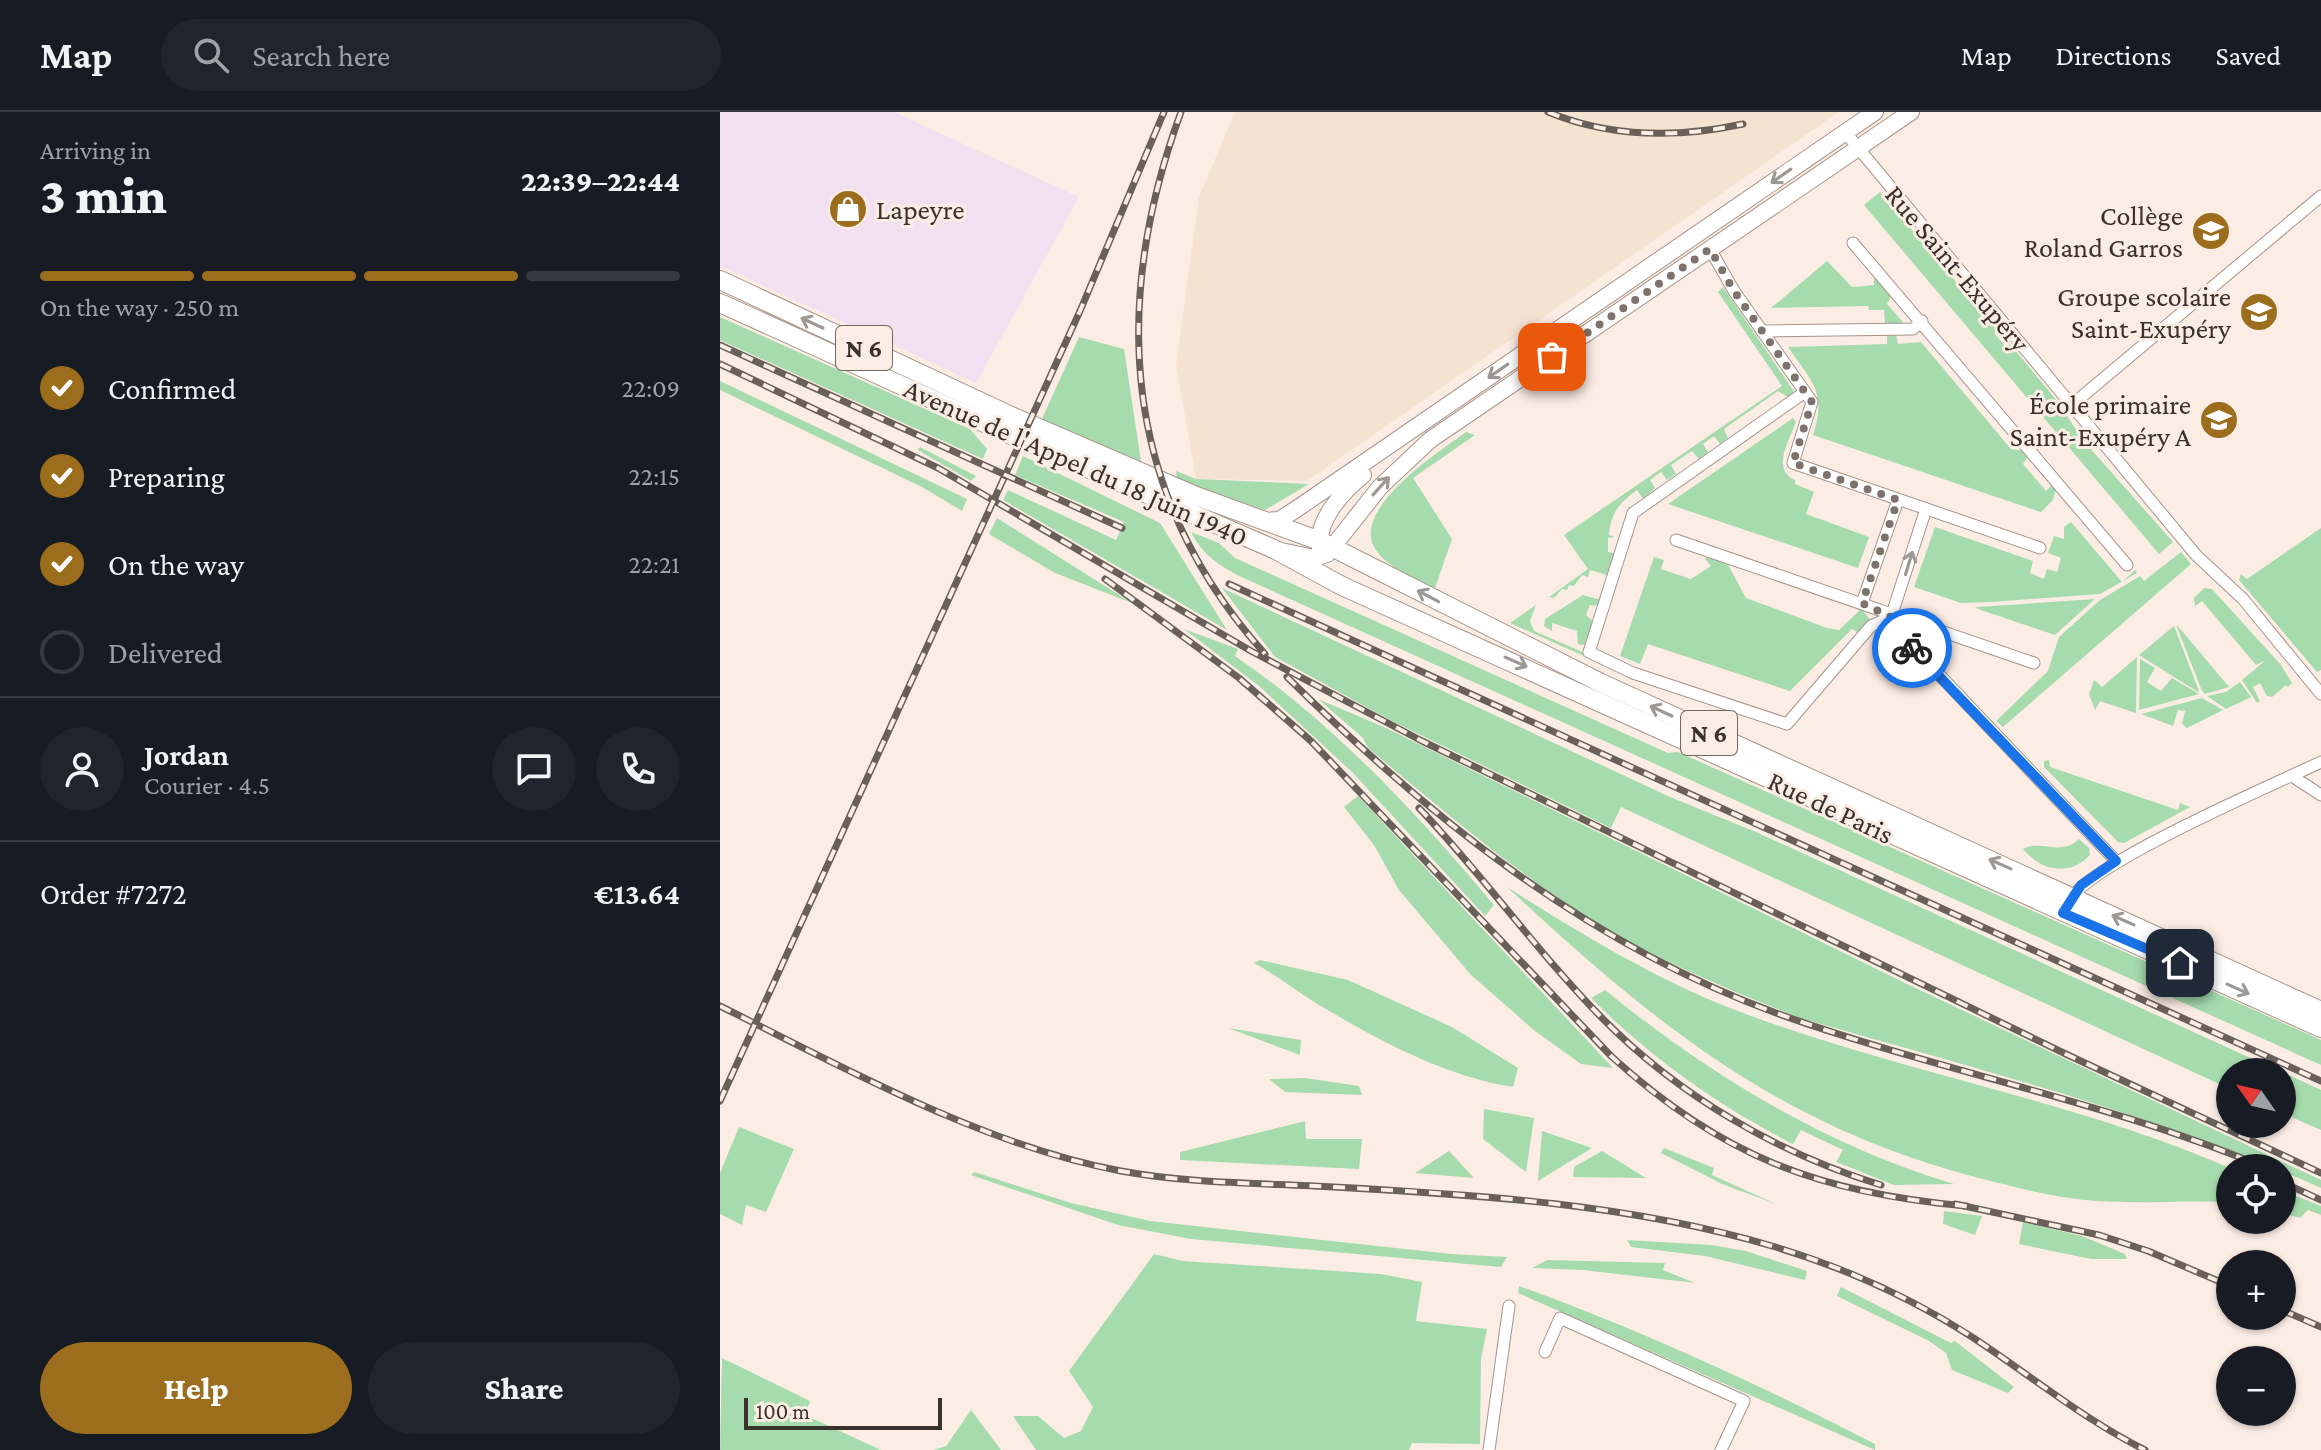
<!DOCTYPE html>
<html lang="en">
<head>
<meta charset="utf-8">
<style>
  :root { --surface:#171b24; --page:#20242c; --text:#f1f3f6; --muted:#9ea1a6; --line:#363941; --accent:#9b6d1d }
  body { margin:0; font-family:"Crimson Pro",serif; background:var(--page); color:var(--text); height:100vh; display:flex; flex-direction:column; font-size:30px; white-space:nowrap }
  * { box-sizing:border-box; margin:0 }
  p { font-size:26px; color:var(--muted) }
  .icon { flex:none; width:44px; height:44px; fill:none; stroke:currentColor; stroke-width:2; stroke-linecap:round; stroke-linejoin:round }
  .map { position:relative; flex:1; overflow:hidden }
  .panel { display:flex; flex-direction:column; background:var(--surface); width:720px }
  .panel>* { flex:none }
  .needle { width:52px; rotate:304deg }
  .buttons { position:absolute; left:1496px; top:946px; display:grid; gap:16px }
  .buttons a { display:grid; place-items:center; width:80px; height:80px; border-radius:50%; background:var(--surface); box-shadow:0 2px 6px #0004; font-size:40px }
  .scale { position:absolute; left:24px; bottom:20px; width:198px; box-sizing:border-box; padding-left:8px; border:4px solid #38312c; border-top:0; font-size:22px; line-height:28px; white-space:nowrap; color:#38312c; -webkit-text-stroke:6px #fcede4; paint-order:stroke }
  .pin { position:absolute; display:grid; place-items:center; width:68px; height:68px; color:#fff; margin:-34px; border-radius:16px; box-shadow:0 4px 12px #0006 }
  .courier { position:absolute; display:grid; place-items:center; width:80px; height:80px; margin:-40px; border:6px solid #1a73e8; border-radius:50%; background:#fff; color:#222; box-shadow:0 2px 10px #0007 }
  .overview em { font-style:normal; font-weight:800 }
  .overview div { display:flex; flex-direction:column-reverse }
  .overview { display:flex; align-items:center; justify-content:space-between; height:136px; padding:0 40px }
  h1 { font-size:52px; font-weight:800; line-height:60px }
  .bar { display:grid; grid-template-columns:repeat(4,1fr); gap:12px 8px; align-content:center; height:96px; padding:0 40px }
  .bar i { height:10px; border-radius:6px; background:var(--line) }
  .bar .on { background:var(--accent) }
  .bar p { grid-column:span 4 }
  .line { display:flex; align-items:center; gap:20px; padding:0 40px; border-top:2px solid var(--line) }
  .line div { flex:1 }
  .round { display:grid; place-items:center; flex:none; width:84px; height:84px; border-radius:42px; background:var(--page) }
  ol { padding:0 40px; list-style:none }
  li { display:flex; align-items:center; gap:24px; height:88px }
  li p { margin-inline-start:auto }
  li .icon { padding:8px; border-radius:50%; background:var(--accent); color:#fff; stroke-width:4 }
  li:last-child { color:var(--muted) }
  li i { width:44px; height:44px; border:4px solid var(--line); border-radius:50% }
  .action { display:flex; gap:16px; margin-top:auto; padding:16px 40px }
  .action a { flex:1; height:92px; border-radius:48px; background:var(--accent); color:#fff; font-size:32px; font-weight:800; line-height:92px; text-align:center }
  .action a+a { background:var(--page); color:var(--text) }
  header { display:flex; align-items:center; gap:48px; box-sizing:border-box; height:112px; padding:0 40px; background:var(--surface); border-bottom:2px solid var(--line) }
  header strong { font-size:38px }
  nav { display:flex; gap:44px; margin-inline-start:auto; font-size:28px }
  .search { width:560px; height:72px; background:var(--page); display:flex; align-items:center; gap:20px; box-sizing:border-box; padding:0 28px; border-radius:44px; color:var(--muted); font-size:30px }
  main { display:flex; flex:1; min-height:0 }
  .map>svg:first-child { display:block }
</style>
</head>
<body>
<header>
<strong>Map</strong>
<div class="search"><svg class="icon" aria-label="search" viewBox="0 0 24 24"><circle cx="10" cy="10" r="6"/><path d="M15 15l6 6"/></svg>Search here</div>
<nav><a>Map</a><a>Directions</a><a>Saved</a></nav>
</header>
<main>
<section class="panel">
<div class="overview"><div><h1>3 min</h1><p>Arriving in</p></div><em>22:39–22:44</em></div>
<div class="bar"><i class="on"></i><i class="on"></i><i class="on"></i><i></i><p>On the way · 250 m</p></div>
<ol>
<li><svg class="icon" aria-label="check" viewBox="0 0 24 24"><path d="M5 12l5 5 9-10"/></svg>Confirmed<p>22:09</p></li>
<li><svg class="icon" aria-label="check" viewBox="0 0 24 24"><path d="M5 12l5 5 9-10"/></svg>Preparing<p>22:15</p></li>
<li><svg class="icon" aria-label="check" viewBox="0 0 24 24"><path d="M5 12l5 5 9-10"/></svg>On the way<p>22:21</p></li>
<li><i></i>Delivered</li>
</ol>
<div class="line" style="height:144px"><a class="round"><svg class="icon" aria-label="person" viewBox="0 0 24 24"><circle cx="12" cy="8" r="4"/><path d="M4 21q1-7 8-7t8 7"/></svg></a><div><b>Jordan</b><p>Courier · 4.5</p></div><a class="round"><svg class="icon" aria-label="chat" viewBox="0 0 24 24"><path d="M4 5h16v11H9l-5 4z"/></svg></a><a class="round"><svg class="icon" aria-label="phone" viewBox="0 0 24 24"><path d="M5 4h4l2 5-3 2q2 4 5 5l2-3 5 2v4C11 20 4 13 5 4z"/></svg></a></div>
<div class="line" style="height:104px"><div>Order #7272</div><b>€13.64</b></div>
<div class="action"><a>Help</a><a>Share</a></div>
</section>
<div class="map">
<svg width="1601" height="1338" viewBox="0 0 1601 1338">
  <rect width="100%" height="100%" fill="#fcede4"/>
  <polygon fill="#f2e0f1" points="0,0 174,0 359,85 256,271 0,154"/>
  <polygon fill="#f5e3d2" points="515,0 1119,0 587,369 476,367 456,252 479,85"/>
  <g fill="#a6dbae">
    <polygon points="1160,80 1277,218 1274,221 1286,235 1290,232 1338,290 1362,327 1453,430 1439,442 1144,93"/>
    <polygon points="1107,149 1132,175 1154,173 1154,163 1172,182 1167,192 1183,210 1181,212 1165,213 1164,198 1149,198 1148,194 1051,196"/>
    <path d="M1003 175 1075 281 1068 285 1058 279 1004 317 1008 326 1000 332 994 324 983 332 988 340 979 347 972 339 951 353 956 362 947 368 941 360 930 368 935 376 923 387 917 378C898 392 891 401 889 423L895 425 888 426V440L898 442 884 474 887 463 870 458 868 465 862 463 854 474 849 473 847 478 842 477 834 486 829 485 868 457 844 423 1062 274 998 180Z"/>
    <polygon points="0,205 250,317 267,337 263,347 0,228"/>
    <path d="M1167 223H1176L1178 232 1201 230 1291 337 1306 339 1309 343 1303 352 1326 379 1333 372 1336 377 1333 388 1321 400 1093 323C1107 280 1092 270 1068 235L1167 232Z"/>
    <polygon points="359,225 404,237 421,349 321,309"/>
    <polygon points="0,269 247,387 242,399 202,375 0,278"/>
    <path d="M1073 306 1076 310C1069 329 1051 357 1075 368V372L1094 380 1086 402 1149 425 1138 456 948 392Z"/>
    <path d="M746 320 755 323 693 366 732 427 715 476C694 465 666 456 654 435 633 395 720 339 746 320Z"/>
    <polygon points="200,335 256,364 251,369 198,338"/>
    <polygon points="303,344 440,411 507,518 283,388 288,378 396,428 404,410 295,363"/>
    <polygon points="456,359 476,367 589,372 545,398 457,368"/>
    <polygon points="277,406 412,491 335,461 269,422"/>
    <polygon points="1351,410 1402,470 1415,458 1417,461 1380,482 1271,490 1241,491 1194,475 1215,415 1313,449 1310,461 1324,467 1327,457 1337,460 1341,446 1328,441 1334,424 1344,427 1344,415"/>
    <polygon points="1601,416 1601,558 1597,560 1519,468 1521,462 1527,467"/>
    <path d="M471 420 499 431 515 446 948 641 958 640 1601 928V953L517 463C496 451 482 442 471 420Z"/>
    <polygon points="1461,440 1471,452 1283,615 1276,609 1328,559 1339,525 1380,488 1420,464 1424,469"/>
    <polygon points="989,444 1006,449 1026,486 1107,516 1119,518 1141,497 1150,507 1139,521 1132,517 1070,579 928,532 920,552 900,544 934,445 944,448 941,457 971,467 991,454 985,447"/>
    <polygon points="502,476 950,685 1036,720 1561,960 1510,960 1510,977 901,695 891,716 674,610 555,545"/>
    <polygon points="1484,476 1492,477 1561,553 1572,571 1568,575 1566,573 1552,585 1547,584 1540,571 1533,575 1540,589 1537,591 1522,568 1546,548 1536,553 1482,489 1475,494 1474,486"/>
    <polygon points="863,483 881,488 875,494 870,493 866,503 874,510 864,533 858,532 857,519 832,511 832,519 824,514 825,507"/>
    <polygon points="1375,487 1335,523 1255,496 1257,495"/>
    <polygon points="816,493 810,509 814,519 865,541 866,545 790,511"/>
    <polygon points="1454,514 1479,579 1478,580 1419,543"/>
    <polygon points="1457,515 1457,513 1509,575 1485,582 1482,579"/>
    <path d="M464 517 518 537 515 544C613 611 698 702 774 793L765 804 632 660 539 574Z"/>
    <polygon points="1417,545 1416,601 1380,589 1375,598 1369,582 1374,568 1382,575"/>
    <polygon points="1420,547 1435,556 1427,570 1441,579 1452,566 1479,582 1419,598"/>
    <polygon points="1520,570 1531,585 1506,597 1487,584 1506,580"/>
    <polygon points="1482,586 1503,598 1467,616 1462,612 1465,599 1458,598 1453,614 1421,602"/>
    <path d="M598 587 664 615 1187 872 1601 1068V1076C1436 1002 1256 957 1080 906 1012 879 943 851 881 813 797 763 723 698 648 636L643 626Z"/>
    <polygon points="1329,648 1330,655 1458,698 1460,691 1470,695 1404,731 1398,730 1324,655 1324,649"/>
    <polygon points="638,684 893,956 861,952 815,919 751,863 679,778 654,733 624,695"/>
    <path d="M1359 727 1369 736 1370 743C1349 765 1321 759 1303 737 1321 727 1341 745 1359 727Z"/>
    <path d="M787 775C863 823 938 869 1023 901 1183 961 1353 988 1510 1056V1090C1465 1088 1419 1092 1376 1089 1338 1087 1299 1076 1263 1067 1061 1016 936 913 787 775Z"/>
    <path d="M540 848 628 868 732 915 798 956 793 975C723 964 656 927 596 891 575 878 556 863 534 851Z"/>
    <path d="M885 878C990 963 1104 1033 1234 1072L1174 1073 1116 1050 1123 1038 1081 1018 1073 1032C997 993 931 946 871 886Z"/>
    <polygon points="508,916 581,928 580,943"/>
    <polygon points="1562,960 1601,978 1601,1018 1562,1001"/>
    <polygon points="585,966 639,974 642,983 565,980 549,967"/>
    <polygon points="764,997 814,1006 806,1060 763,1027"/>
    <polygon points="585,1009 586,1027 642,1027 639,1057 460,1048 460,1040"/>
    <polygon points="19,1015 74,1037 46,1100 26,1093 22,1113 0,1102 0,1061"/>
    <polygon points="822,1019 872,1036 818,1069"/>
    <polygon points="944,1036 994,1056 992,1063 1056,1092 1002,1072 941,1041"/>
    <polygon points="729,1039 754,1066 695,1061"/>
    <polygon points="882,1039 926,1066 853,1065 854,1055"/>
    <polygon points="254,1060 351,1091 430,1109 731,1142 787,1145 781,1155 471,1127 398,1113 251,1063"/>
    <polygon points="1562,1078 1601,1094 1601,1103 1588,1098 1580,1106 1562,1101"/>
    <polygon points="1224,1099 1262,1104 1255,1123 1223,1112"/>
    <polygon points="1303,1110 1362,1124 1405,1142 1407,1147 1371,1147 1299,1132"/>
    <polygon points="907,1128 991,1133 1026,1139 1087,1159 1085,1168 985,1144 911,1135"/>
    <polygon points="434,1142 463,1149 661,1162 702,1170 696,1209 767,1217 761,1247 760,1332 692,1331 689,1338 316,1338 293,1304 318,1304 344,1326 361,1319 373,1295 349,1259"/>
    <polygon points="827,1148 945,1151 943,1158 975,1171 863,1158 812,1156"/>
    <path d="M799 1174C921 1218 1040 1273 1155 1332V1338L798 1181Z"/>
    <polygon points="1121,1175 1231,1231 1235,1229 1294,1275 1288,1281 1232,1258 1226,1241 1209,1229 1117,1184"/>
    <polygon points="2,1246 90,1289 85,1303 161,1338 0,1338"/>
    <polygon points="251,1298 281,1338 213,1338 226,1334"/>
  </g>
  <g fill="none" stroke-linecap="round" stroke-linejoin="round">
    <defs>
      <g id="minor">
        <polyline points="1125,20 1476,443 1523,487 1601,582"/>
        <polyline points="1133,131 1407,453"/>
        <polyline points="990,137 1014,179 1092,290 1073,351 1320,436"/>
        <polyline points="1042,219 1193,217 1202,209"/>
        <polyline points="1085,280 913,401 869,540 913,561 1067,612 1151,514 1171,505"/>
        <polyline points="1353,292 1601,84"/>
        <polyline points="1206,397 1171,505 1174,515 1396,749"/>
        <polyline points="956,428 1314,551"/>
        <polyline points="1142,491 1178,388"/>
        <polyline points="1572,664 1601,683"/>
        <path d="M1349 790C1365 753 1555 672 1601 650"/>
        <polyline points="825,1240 840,1206 1024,1289 1001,1338"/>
        <polyline points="769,1338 789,1194"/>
      </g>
      <g id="secondary">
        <polyline points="544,409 559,408 575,398 1155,0"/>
        <polyline points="561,439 594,446 607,442 660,375 710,328 1191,0"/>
        <path d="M601 441C593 411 622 380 643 363"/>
      </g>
      <g id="primary">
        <polyline points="0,168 289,303 476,384 600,429 881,571 1601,899"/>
        <polyline points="0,191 282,319 556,438 622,474 1601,916"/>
      </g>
    </defs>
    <use href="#minor" stroke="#a6948a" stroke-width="13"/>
    <use href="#secondary" stroke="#a6948a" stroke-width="18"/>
    <use href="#primary" stroke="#a6948a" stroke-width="20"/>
    <use href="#minor" stroke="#fff" stroke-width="11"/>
    <use href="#secondary" stroke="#fff" stroke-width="16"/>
    <use href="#primary" stroke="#fff" stroke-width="18"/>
    <defs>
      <g id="rail">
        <path d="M461 0C390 194 402 383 545 542"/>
        <path d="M828 0C891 26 958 26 1023 12"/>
        <polyline points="0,233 402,416"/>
        <polyline points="0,252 218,356 531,539 702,629 1350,944 1601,1061"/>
        <path d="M385 467 519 566 591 629 891 944C1001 1044 1099 1081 1246 1094"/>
        <polyline points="509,472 1601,969"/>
        <path d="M567 565C709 705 867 832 1056 901 1217 959 1387 989 1546 1056"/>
        <path d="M699 696C763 763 817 840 882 906 959 984 1057 1041 1161 1073"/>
        <path d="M0 894C123 955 265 1034 401 1059 471 1072 544 1071 614 1075 761 1083 910 1092 1052 1134 1123 1155 1190 1185 1252 1225 1310 1263 1363 1307 1425 1338"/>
        <polyline points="0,989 360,199 444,0"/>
        <polyline points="1562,1070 1601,1088"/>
        <polyline points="1235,1092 1379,1123 1428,1139 1510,1174"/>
        <polyline points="1562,1198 1601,1215"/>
      </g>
    </defs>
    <use href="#rail" stroke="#69605a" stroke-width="7"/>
    <use href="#rail" stroke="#fcede4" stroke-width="4" stroke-dasharray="12" stroke-linecap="butt"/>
  </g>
  <defs><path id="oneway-shaft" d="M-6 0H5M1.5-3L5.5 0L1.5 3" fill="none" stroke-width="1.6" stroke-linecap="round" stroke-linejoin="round" transform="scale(2)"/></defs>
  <g stroke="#9c9896">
    <use href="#oneway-shaft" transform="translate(1061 64) rotate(145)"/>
    <use href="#oneway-shaft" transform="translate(92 211) rotate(-155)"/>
    <use href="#oneway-shaft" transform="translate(778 259) rotate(145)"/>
    <use href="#oneway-shaft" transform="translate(661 374) rotate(-48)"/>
    <use href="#oneway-shaft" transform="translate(1189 451) rotate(-73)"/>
    <use href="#oneway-shaft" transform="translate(708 484) rotate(-152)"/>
    <use href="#oneway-shaft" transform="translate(796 550) rotate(24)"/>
    <use href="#oneway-shaft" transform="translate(941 599) rotate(-155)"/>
    <use href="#oneway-shaft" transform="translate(1280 752) rotate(-156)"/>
    <use href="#oneway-shaft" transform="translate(1403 808) rotate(-156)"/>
    <use href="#oneway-shaft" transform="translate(1518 877) rotate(24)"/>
  </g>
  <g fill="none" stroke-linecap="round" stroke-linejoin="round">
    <polyline stroke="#7d736c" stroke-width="8" stroke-dasharray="0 14.4" points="832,245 990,137 1014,179 1092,290 1073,351 1178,388 1142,491 1171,505 1174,515 1192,536"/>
    <polyline stroke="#1a73e8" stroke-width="10" points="1192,536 1396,749 1361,773 1343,801 1460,851"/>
  </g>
  <defs>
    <symbol id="shop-disc" viewBox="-11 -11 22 22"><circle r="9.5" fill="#9b6d1d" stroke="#fcede4"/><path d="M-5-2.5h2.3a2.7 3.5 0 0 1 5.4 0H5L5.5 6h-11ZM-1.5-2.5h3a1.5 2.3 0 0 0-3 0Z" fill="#fff"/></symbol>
    <symbol id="school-disc" viewBox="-11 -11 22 22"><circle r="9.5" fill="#9b6d1d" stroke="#fcede4"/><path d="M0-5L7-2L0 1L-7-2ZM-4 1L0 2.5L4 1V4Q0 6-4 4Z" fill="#fff"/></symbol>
  </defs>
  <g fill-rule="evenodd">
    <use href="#shop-disc" x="106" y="75" width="44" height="44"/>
    <use href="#school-disc" x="1469" y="97" width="44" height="44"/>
    <use href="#school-disc" x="1517" y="178" width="44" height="44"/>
    <use href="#school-disc" x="1477" y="286" width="44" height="44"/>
  </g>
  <g text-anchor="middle" stroke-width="6" stroke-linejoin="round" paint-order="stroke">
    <g fill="#fcede4" stroke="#736963" stroke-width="2">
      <rect x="116" y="214" width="56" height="44" rx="6"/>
      <rect x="961" y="599" width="56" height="44" rx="6"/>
    </g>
    <g font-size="26" font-weight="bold" fill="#38312c">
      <text x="144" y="245">N 6</text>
      <text x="989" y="630">N 6</text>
    </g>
    <g font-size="28" fill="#38312c" stroke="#fcede4" text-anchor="end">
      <text x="156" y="107" text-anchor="start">Lapeyre</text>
      <text x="1463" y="113">Collège<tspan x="1463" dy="32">Roland Garros</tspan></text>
      <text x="1511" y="194">Groupe scolaire<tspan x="1511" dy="32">Saint-Exupéry</tspan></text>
      <text x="1471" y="302">École primaire<tspan x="1471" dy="32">Saint-Exupéry A</tspan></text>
    </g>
    <g font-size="28" fill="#38312c" stroke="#fcede4">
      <text transform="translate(1238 156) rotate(50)" y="10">Rue Saint-Exupéry</text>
      <text transform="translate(356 350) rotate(24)" y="10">Avenue de l'Appel du 18 Juin 1940</text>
      <text transform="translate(1111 695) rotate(25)" y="10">Rue de Paris</text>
    </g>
  </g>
</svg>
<div class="buttons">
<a><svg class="needle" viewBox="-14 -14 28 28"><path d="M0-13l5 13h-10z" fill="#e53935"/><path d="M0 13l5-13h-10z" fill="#9ea1a6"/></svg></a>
<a><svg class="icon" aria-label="locate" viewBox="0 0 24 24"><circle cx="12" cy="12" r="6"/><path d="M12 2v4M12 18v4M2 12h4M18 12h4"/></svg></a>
<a>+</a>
<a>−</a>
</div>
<div class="scale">100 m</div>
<div class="pin" style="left:832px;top:245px;background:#ea580c"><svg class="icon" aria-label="bag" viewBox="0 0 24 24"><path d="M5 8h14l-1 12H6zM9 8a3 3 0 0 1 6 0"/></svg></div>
<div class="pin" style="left:1460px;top:851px;background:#1f2937"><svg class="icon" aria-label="home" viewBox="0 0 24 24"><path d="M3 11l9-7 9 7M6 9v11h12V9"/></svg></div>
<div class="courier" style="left:1192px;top:536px"><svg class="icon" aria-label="bike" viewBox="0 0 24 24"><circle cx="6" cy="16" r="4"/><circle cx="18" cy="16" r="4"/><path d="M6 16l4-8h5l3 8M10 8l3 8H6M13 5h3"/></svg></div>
</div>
</main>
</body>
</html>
